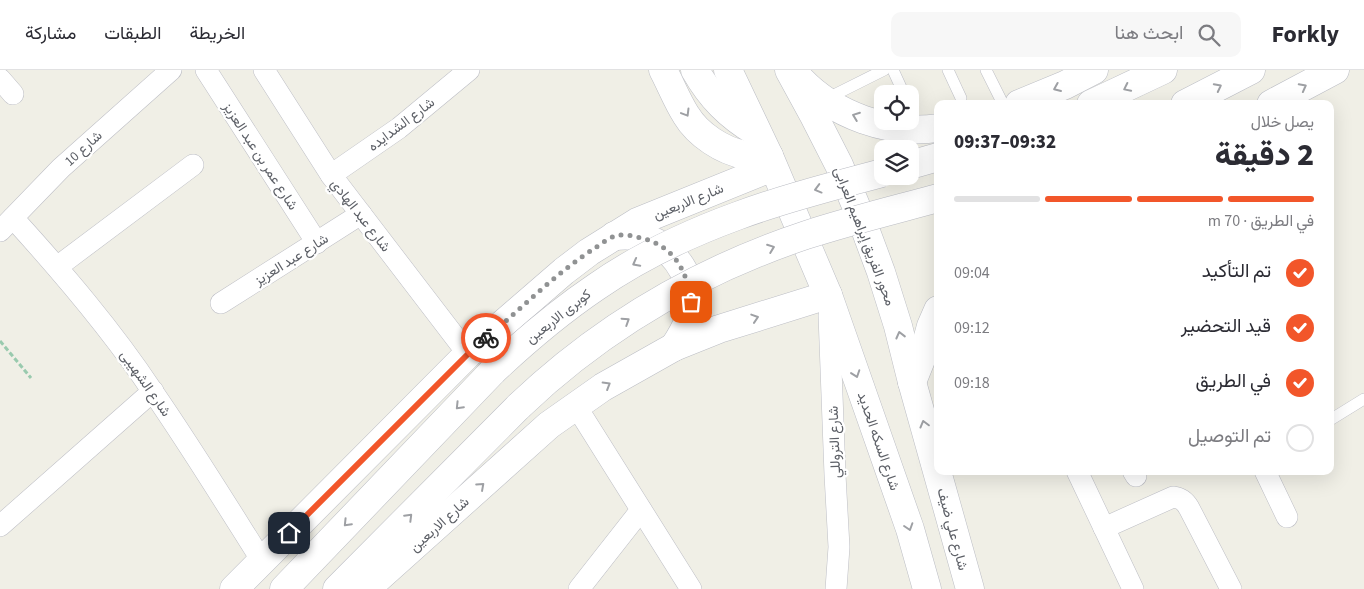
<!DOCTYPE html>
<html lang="ar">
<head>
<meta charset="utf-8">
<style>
  :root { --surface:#fff; --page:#f7f7f7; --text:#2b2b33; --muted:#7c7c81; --line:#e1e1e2; --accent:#f2562a }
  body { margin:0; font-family:"Source Sans 3",Vazirmatn,sans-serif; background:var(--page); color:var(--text); direction:rtl; height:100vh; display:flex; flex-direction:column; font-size:19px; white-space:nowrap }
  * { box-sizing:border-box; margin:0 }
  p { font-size:16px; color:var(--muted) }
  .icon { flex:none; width:28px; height:28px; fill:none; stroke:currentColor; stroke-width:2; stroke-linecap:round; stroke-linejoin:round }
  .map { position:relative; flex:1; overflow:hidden; direction:ltr }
  .side { position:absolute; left:934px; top:30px; width:400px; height:375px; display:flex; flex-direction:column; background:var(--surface); border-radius:10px; box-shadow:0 5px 20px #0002; direction:rtl }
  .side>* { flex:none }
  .buttons { position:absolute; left:874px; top:15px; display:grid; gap:10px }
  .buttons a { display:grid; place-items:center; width:45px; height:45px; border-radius:10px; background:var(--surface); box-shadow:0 5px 20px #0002; font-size:25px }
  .pin { position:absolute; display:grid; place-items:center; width:42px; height:42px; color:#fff; margin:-21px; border-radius:10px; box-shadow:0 2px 8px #0006 }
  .courier { position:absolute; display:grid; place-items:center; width:50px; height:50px; margin:-25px; border:4px solid #f2562a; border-radius:50%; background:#fff; color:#222; box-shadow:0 1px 6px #0007 }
  .overview em { font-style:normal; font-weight:800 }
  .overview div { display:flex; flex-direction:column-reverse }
  .overview { display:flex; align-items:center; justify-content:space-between; height:85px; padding:0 20px }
  h1 { font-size:32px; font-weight:800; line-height:38px }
  .bar { display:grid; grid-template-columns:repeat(4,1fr); gap:8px 5px; align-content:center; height:60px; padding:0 20px }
  .bar i { height:6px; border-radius:4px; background:var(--line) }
  .bar .active { background:var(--accent) }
  .bar p { grid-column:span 4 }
  ol { padding:0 20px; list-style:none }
  li { display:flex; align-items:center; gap:15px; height:55px }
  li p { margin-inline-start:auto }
  li .icon { padding:5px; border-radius:50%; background:var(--accent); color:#fff; stroke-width:4 }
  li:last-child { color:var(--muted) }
  li i { width:28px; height:28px; border:2px solid var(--line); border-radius:50% }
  header { display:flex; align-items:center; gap:30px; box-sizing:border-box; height:70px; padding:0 25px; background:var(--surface); border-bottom:1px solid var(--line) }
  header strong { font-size:24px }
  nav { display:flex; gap:28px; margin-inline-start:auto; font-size:18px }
  .search { width:350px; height:45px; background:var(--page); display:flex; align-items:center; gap:12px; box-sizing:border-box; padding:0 18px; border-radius:10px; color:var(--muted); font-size:19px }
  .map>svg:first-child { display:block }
</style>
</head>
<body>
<header>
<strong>Forkly</strong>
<div class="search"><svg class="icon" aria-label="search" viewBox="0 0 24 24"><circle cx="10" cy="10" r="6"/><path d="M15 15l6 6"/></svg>ابحث هنا</div>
<nav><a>الخريطة</a><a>الطبقات</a><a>مشاركة</a></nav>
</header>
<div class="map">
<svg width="1364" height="519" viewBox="0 0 1364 519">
  <rect width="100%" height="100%" fill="#f0efe6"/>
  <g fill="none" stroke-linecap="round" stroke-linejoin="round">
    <defs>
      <g id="lane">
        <polyline points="893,0 904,24"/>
        <polyline points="948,0 961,28"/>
        <polyline points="986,0 1003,34"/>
        <polyline points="826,29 884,0"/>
        <polyline points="1330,350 1364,329"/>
      </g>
      <g id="street">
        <polyline points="206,0 317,173"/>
        <polyline points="264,0 331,105 468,284"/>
        <polyline points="0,9 13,24"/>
        <polyline points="331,105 399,58 469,0"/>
        <path d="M13 148C63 203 112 260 153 322 191 377 226 434 262 491"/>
        <polyline points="0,161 61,98 171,0"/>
        <polyline points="57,197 193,95"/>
        <polyline points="221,233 361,144"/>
        <polyline points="829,245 835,405 839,477 836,519"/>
        <polyline points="576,336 691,519"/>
        <polyline points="1077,401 1133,519"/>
        <polyline points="1133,401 1136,406"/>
        <polyline points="1265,401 1287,447"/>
        <polyline points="0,456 153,321"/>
        <path d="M1104 458 1173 427C1181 428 1185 431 1189 438L1231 519"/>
        <polyline points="579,519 641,440"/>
      </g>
      <g id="secondary">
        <path d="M663 0C671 15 677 31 686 45 698 65 723 81 745 85 753 86 761 86 769 86"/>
        <path d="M695 0C711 28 729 46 756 62"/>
        <polyline points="728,0 769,86 828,225 910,459 927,519"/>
        <polyline points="789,0 813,44 839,95 861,148 881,202 898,256 912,312 970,519"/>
        <path d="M800 9C834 45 889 65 938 58"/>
        <polyline points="1019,34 1065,15 1094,0"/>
        <polyline points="1091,34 1163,0"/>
        <polyline points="1185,34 1251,0"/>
        <polyline points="1271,34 1335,0"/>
        <path d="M614 166C625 165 635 165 645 168 678 178 699 217 689 249 685 260 680 268 674 277"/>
        <polyline points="912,312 924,282 931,256 938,240"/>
        <polyline points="234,519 468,284 564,201 589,182 637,152 773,97"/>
        <polyline points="284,519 493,301"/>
        <polyline points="337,519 519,336"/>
        <polyline points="366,519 549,355 603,317 674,277 719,259 828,225"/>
      </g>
    </defs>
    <use href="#lane" stroke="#bdbec5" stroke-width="12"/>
    <use href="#street" stroke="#bdbec5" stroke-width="22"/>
    <use href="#secondary" stroke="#bbbdc4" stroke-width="29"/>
    <polyline stroke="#99caae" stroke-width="3" stroke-dasharray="5 2.5" stroke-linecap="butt" points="0,271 31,308"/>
    <use href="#lane" stroke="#fff" stroke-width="11"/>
    <use href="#street" stroke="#fff" stroke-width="21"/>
    <use href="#secondary" stroke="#fff" stroke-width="28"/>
    <defs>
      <g id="secondary-bridge">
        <polyline points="910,95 938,87"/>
        <path d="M493 301C526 270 559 242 596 217 639 187 688 164 737 146 785 128 834 116 882 103"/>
        <path d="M519 336C602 257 698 201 806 165 849 151 894 140 938 128"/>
      </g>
    </defs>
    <use href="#secondary-bridge" stroke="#bbbdc4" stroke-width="29" stroke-linecap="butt"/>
    <use href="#secondary-bridge" stroke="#fff" stroke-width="28"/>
  </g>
  <defs><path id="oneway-chevron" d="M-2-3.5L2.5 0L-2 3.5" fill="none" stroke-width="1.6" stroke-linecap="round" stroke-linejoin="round" transform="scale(1.25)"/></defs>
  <g stroke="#9ea0a4">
    <use href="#oneway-chevron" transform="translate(1218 17) rotate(-27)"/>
    <use href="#oneway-chevron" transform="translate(1303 17) rotate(-28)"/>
    <use href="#oneway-chevron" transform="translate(1057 18) rotate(157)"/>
    <use href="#oneway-chevron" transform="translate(1127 18) rotate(154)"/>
    <use href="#oneway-chevron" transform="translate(686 43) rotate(59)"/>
    <use href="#oneway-chevron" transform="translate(856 46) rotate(-159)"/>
    <use href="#oneway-chevron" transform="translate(818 119) rotate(165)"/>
    <use href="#oneway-chevron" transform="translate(771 178) rotate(-21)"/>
    <use href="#oneway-chevron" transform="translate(636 193) rotate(152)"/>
    <use href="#oneway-chevron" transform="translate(755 248) rotate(-18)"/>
    <use href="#oneway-chevron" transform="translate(626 251) rotate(-33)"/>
    <use href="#oneway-chevron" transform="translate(900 265) rotate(-104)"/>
    <use href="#oneway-chevron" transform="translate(856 304) rotate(71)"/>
    <use href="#oneway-chevron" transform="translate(607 315) rotate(-31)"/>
    <use href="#oneway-chevron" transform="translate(459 336) rotate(134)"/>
    <use href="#oneway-chevron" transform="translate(924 354) rotate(-105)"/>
    <use href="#oneway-chevron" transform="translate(481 416) rotate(-42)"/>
    <use href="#oneway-chevron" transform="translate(409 447) rotate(-45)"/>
    <use href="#oneway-chevron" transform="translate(347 453) rotate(134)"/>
    <use href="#oneway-chevron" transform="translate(909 457) rotate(72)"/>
  </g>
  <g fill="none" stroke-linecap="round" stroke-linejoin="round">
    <path stroke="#909293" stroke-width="5" stroke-dasharray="0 9" d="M486 268C522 238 556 203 595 178 601 174 608 168 615 166 621 164 631 165 637 167 672 174 687 198 691 232"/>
    <polyline stroke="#f2562a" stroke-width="6" points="289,463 468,284 486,268"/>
  </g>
  <g text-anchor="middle" stroke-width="4.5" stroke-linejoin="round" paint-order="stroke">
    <g font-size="14" fill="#5d6067" stroke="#fff">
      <text transform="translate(401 54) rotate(-37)" y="5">شارع الشدايده</text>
      <text transform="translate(83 78) rotate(-42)" y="5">شارع 10</text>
      <text transform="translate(261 86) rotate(57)" y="5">شارع عمر بن عبد العزيز</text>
      <text transform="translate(688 131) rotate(-22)" y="5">شارع الاربعين</text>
      <text transform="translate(361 145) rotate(52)" y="5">شارع عبد الهادي</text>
      <text transform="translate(865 166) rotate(69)" y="5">محور الفريق إبراهيم العرابى</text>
      <text transform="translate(291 189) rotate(-32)" y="5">شارع عبد العزيز</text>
      <text transform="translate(558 246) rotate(-38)" y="5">كوبرى الاربعين</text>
      <text transform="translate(146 313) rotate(55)" y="5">شارع الشهيبى</text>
      <text transform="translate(879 371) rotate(71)" y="5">شارع السكه الحديد</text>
      <text transform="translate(834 372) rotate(-92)" y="5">شارع التروللي</text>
      <text transform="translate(439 454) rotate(-42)" y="5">شارع الاربعين</text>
      <text transform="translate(953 459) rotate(75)" y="5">شارع علي ضيف</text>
    </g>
  </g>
</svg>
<div class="buttons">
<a><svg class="icon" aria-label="locate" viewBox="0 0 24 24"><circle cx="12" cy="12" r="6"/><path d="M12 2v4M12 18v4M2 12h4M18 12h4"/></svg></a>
<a><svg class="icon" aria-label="layers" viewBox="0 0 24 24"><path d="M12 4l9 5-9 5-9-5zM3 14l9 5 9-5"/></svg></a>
</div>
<div class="pin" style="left:691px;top:232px;background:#ea580c"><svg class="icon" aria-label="bag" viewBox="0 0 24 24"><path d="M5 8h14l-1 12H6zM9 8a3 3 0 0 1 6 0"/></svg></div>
<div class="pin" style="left:289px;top:463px;background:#1f2937"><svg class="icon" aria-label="home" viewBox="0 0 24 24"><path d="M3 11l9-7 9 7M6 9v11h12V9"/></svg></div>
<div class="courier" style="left:486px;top:268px"><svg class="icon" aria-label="bike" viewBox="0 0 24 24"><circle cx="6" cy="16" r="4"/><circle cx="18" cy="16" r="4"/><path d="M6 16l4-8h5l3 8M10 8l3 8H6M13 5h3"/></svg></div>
<section class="side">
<div class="overview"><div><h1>2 دقيقة</h1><p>يصل خلال</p></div><em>09:32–09:37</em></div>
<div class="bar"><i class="active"></i><i class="active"></i><i class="active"></i><i></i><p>في الطريق · 70 m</p></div>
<ol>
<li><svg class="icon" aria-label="check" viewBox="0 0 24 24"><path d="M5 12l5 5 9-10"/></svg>تم التأكيد<p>09:04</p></li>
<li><svg class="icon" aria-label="check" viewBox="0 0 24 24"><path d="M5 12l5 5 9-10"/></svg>قيد التحضير<p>09:12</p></li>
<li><svg class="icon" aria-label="check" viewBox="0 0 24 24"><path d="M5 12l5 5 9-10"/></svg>في الطريق<p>09:18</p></li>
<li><i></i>تم التوصيل</li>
</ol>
</section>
</div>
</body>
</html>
